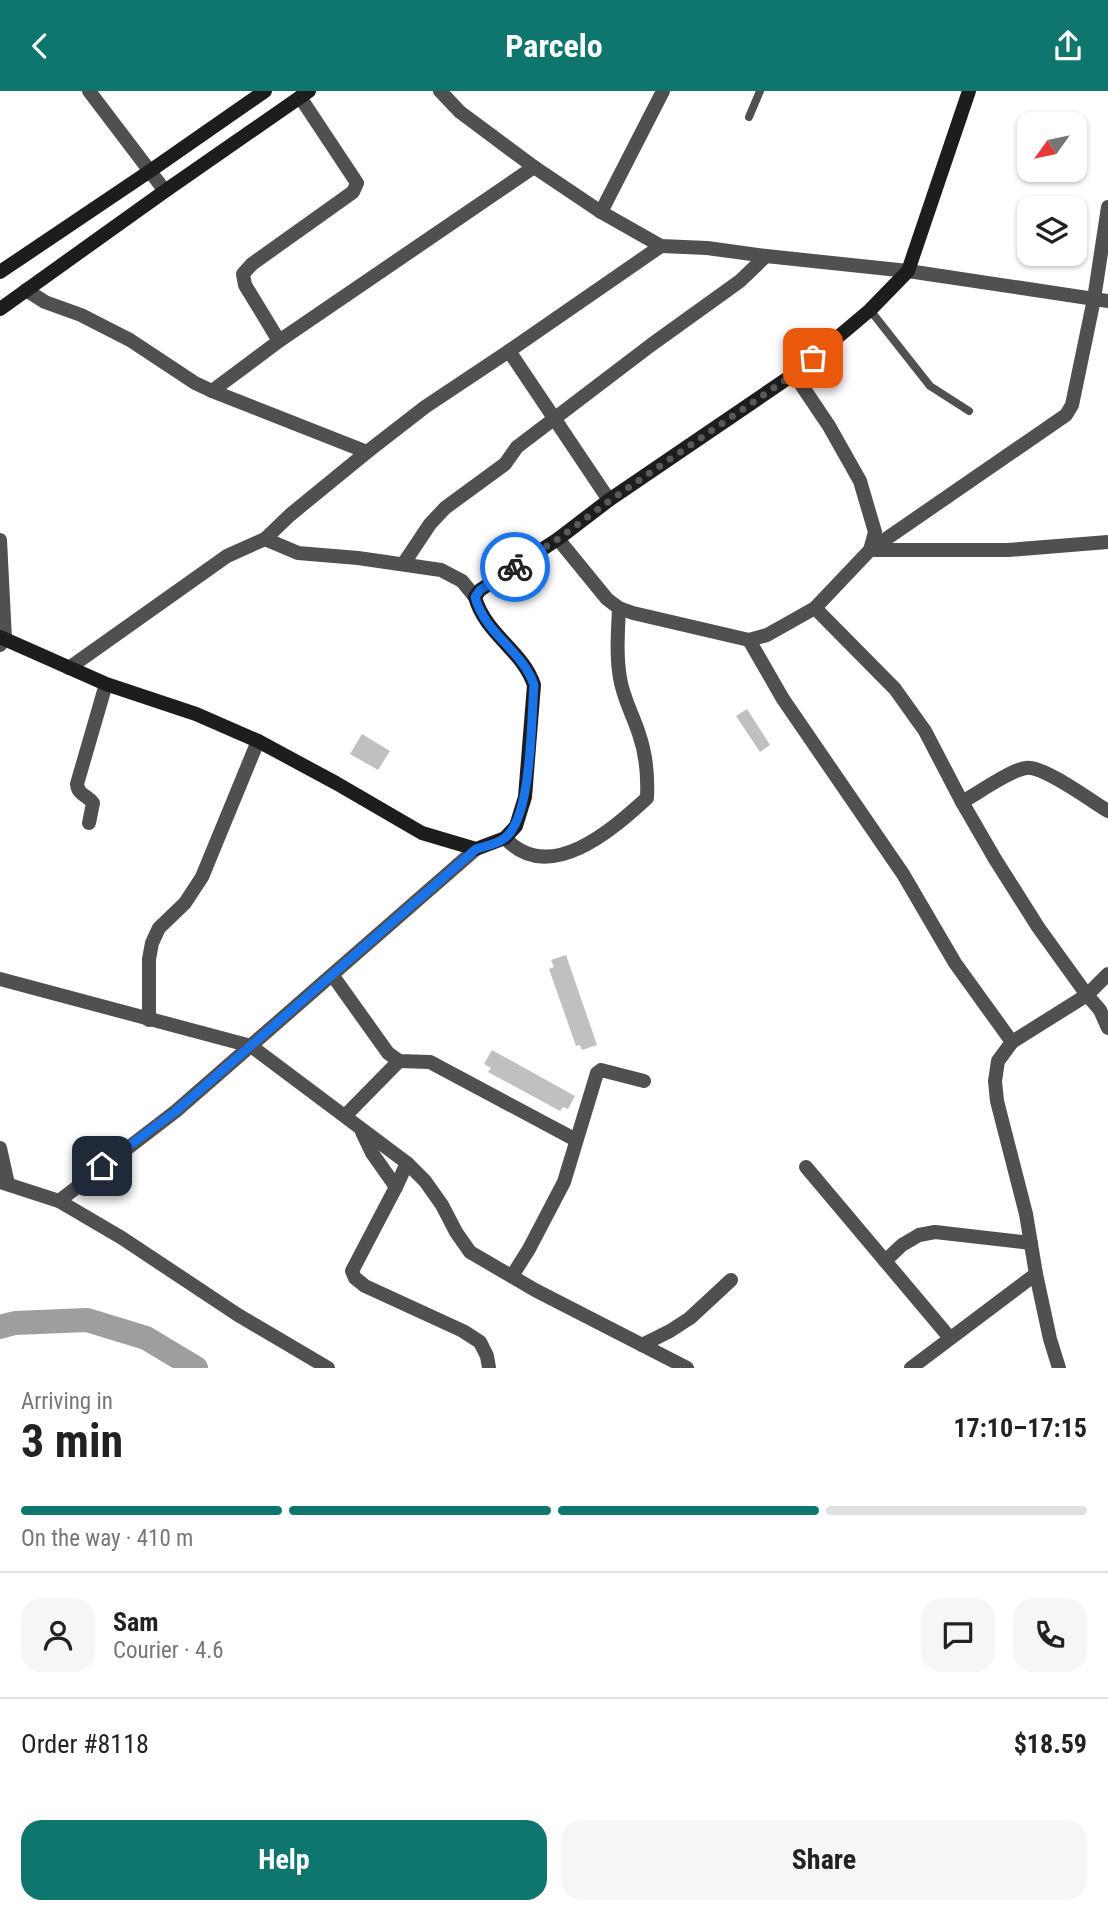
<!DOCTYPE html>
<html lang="en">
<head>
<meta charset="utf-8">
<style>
  :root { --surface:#fff; --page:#f6f6f6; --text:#222; --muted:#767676; --line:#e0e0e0; --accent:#0f766e }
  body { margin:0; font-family:"Roboto Condensed",sans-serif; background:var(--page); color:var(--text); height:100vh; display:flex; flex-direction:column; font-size:26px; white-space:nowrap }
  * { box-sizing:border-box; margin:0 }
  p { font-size:23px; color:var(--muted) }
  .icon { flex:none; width:38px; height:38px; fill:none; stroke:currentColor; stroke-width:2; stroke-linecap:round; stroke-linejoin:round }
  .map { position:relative; height:1277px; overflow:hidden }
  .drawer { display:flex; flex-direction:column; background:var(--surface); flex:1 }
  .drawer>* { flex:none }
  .needle { width:46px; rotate:237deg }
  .tools { position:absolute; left:1017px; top:21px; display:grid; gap:14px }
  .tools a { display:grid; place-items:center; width:70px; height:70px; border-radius:14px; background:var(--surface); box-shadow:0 2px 5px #0004; font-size:35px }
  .pin { position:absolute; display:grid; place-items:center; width:60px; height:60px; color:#fff; margin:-30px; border-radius:14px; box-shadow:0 4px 10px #0006 }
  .courier { position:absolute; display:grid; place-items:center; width:70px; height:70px; margin:-35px; border:5px solid #1a73e8; border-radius:50%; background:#fff; color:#222; box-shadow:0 2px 9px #0007 }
  .headline em { font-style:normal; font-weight:700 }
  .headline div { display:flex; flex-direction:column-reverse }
  .headline { display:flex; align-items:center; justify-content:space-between; height:119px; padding:0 21px }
  h1 { font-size:46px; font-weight:700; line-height:52px }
  .bar { display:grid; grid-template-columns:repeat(4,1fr); gap:10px 7px; align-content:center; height:84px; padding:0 21px }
  .bar i { height:9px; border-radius:5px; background:var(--line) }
  .bar .on { background:var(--accent) }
  .bar p { grid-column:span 4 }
  .line { display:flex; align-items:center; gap:18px; padding:0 21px; border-top:2px solid var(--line) }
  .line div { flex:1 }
  .round { display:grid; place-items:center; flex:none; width:74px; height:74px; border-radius:21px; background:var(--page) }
  .action { display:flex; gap:14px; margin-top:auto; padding:14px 21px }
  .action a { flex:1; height:80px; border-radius:21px; background:var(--accent); color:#fff; font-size:28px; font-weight:700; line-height:80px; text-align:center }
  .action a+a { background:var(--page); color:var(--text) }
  header { display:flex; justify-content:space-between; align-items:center; height:91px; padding:0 21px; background:var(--accent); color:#fff; font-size:32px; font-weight:700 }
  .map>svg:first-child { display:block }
</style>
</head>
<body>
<header><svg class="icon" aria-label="back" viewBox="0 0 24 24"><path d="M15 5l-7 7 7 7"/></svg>Parcelo<svg class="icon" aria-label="share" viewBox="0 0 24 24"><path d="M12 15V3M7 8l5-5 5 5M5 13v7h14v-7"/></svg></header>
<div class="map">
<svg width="1108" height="1277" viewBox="0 0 1108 1277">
  <rect width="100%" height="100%" fill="#fff"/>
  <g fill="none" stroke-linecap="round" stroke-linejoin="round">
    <polyline stroke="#9e9e9e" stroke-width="24" points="0,1236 15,1232 87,1229 146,1247 196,1277"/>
  </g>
  <g fill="#c0c0c0">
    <polygon points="747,618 770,654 760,661 736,625"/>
    <polygon points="362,643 390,660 378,679 350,663"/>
    <polygon points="566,864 597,954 582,959 580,954 576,955 549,878 554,876 551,869"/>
    <polygon points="492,959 575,1005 568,1018 563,1016 560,1020 488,981 491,977 484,973"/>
  </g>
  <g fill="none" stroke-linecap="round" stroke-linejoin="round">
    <g stroke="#505050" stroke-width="8">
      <polyline points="749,26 760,0"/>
      <polyline points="870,219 930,295 969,320"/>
    </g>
    <g stroke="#505050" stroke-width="14">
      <polyline points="89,0 165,100"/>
      <polyline points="440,0 460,21 534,76 601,121 661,155 707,157 766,165 908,180 1108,210"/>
      <polyline points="601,121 663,0"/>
      <polyline points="26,199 45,211 81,224 130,249 195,292 212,300 367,361"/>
      <polyline points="279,250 245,194 243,183 252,173 353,101 357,92 300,6"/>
      <polyline points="509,260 609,409"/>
      <polyline points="794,283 829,335 860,390 875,441 870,459 1008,459 1108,451"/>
      <polyline points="212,300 279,250 534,76"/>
      <polyline points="265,448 298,462 358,467 441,479 462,490 475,506"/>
      <polyline points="558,448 607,508 619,517 633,522 749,549 767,544 815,517 870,459 1066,324 1072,314 1094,208 1108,116"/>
      <polyline points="0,449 5,548 0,554"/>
      <polyline points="404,472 430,433 445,417 505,373 517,356 651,254 740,190 766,165"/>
      <polyline points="815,517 895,598 925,640 962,711 995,768 1038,836 1087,904 1100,919 1108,937"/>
      <polyline points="749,549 783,608 903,783 955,872 1012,951"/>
      <polyline points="69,577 227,465 265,448 290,424 367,361 425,316 509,260 661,155"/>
      <path d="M962 711C977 703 1010 679 1026 677 1043 674 1091 710 1108 720"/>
      <path d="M89 732 93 712C87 704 78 704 77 693L106 593"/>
      <path d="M505 747C549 795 612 739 647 707 648 686 646 663 639 643 633 624 623 607 620 587 616 564 618 540 619 517"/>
      <polyline points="333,885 388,962 399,970 430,971 576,1049"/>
      <polyline points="0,888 251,955 407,1072 425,1090 442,1114 456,1141 470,1161 535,1199 687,1277"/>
      <polyline points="149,929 149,868 152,852 159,837 185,812 202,786 258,650"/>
      <polyline points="345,1025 399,970"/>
      <polyline points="362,1041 372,1062 396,1096"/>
      <polyline points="0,1057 8,1093"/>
      <polyline points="407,1072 396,1096 352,1180 355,1187 365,1195 463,1240 480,1251 487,1265 489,1277"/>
      <polyline points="806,1076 950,1247"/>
      <polyline points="0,1091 59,1110 122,1147 238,1224 328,1277"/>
      <polyline points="59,1110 176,1020 476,758"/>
      <polyline points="885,1170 902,1154 919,1144 935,1141 1031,1152"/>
      <polyline points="512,1185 529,1158 564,1091 597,982 601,979 644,990"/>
      <polyline points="642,1254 670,1240 690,1227 731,1189"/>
      <polyline points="911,1277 1036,1183"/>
      <polyline points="1059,1277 1050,1248 1036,1183 1026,1123 997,1010 995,990 998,970 1012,951 1087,904 1108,883"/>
    </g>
    <g stroke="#1d1d1d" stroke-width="14">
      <polyline points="0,181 150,80 265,0"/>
      <polyline points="0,218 165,100 309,0"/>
      <path d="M0 546 106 593 196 623 258 650 336 692 422 742 476 758 505 747 516 735 525 706 534 594C523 560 485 543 475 506L480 499 558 448 609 409 794 283 870 219 908 180 969 0"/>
    </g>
  </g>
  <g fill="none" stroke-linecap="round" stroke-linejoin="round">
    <polyline stroke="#595959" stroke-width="7" stroke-dasharray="0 12.6" points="515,476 558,448 609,410 794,283 813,267"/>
    <path stroke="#1a73e8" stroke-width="9" d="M102 1075 176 1020 476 758C485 755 499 753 506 746 532 724 531 629 534 594 523 560 485 543 475 506L480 499 515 476"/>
  </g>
</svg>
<div class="tools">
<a><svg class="needle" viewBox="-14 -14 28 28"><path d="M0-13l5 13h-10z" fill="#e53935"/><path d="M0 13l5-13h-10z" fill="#767676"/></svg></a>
<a><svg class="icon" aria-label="layers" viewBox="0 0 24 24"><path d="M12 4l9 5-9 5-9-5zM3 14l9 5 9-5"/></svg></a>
</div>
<div class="pin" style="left:813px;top:267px;background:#ea580c"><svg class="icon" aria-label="bag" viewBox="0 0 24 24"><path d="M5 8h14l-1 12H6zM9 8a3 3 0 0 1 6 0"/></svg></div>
<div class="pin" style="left:102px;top:1075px;background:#1f2937"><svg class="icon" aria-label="home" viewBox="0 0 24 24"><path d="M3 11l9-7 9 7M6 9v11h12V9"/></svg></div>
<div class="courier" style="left:515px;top:476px"><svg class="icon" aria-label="bike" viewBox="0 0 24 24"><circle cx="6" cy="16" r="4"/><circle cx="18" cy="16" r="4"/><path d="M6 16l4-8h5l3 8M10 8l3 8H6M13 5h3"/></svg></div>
</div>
<section class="drawer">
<div class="headline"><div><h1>3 min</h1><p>Arriving in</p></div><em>17:10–17:15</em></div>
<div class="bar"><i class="on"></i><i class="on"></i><i class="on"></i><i></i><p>On the way · 410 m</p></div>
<div class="line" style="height:126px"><a class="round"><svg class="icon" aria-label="person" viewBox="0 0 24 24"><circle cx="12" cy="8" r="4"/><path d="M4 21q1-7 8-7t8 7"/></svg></a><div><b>Sam</b><p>Courier · 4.6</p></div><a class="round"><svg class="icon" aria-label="chat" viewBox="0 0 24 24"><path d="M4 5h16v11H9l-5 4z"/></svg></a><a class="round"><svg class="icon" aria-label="phone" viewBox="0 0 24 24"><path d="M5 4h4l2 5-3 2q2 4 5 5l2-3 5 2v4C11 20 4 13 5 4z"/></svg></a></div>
<div class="line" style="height:91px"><div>Order #8118</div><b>$18.59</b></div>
<div class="action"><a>Help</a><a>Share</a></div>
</section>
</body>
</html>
